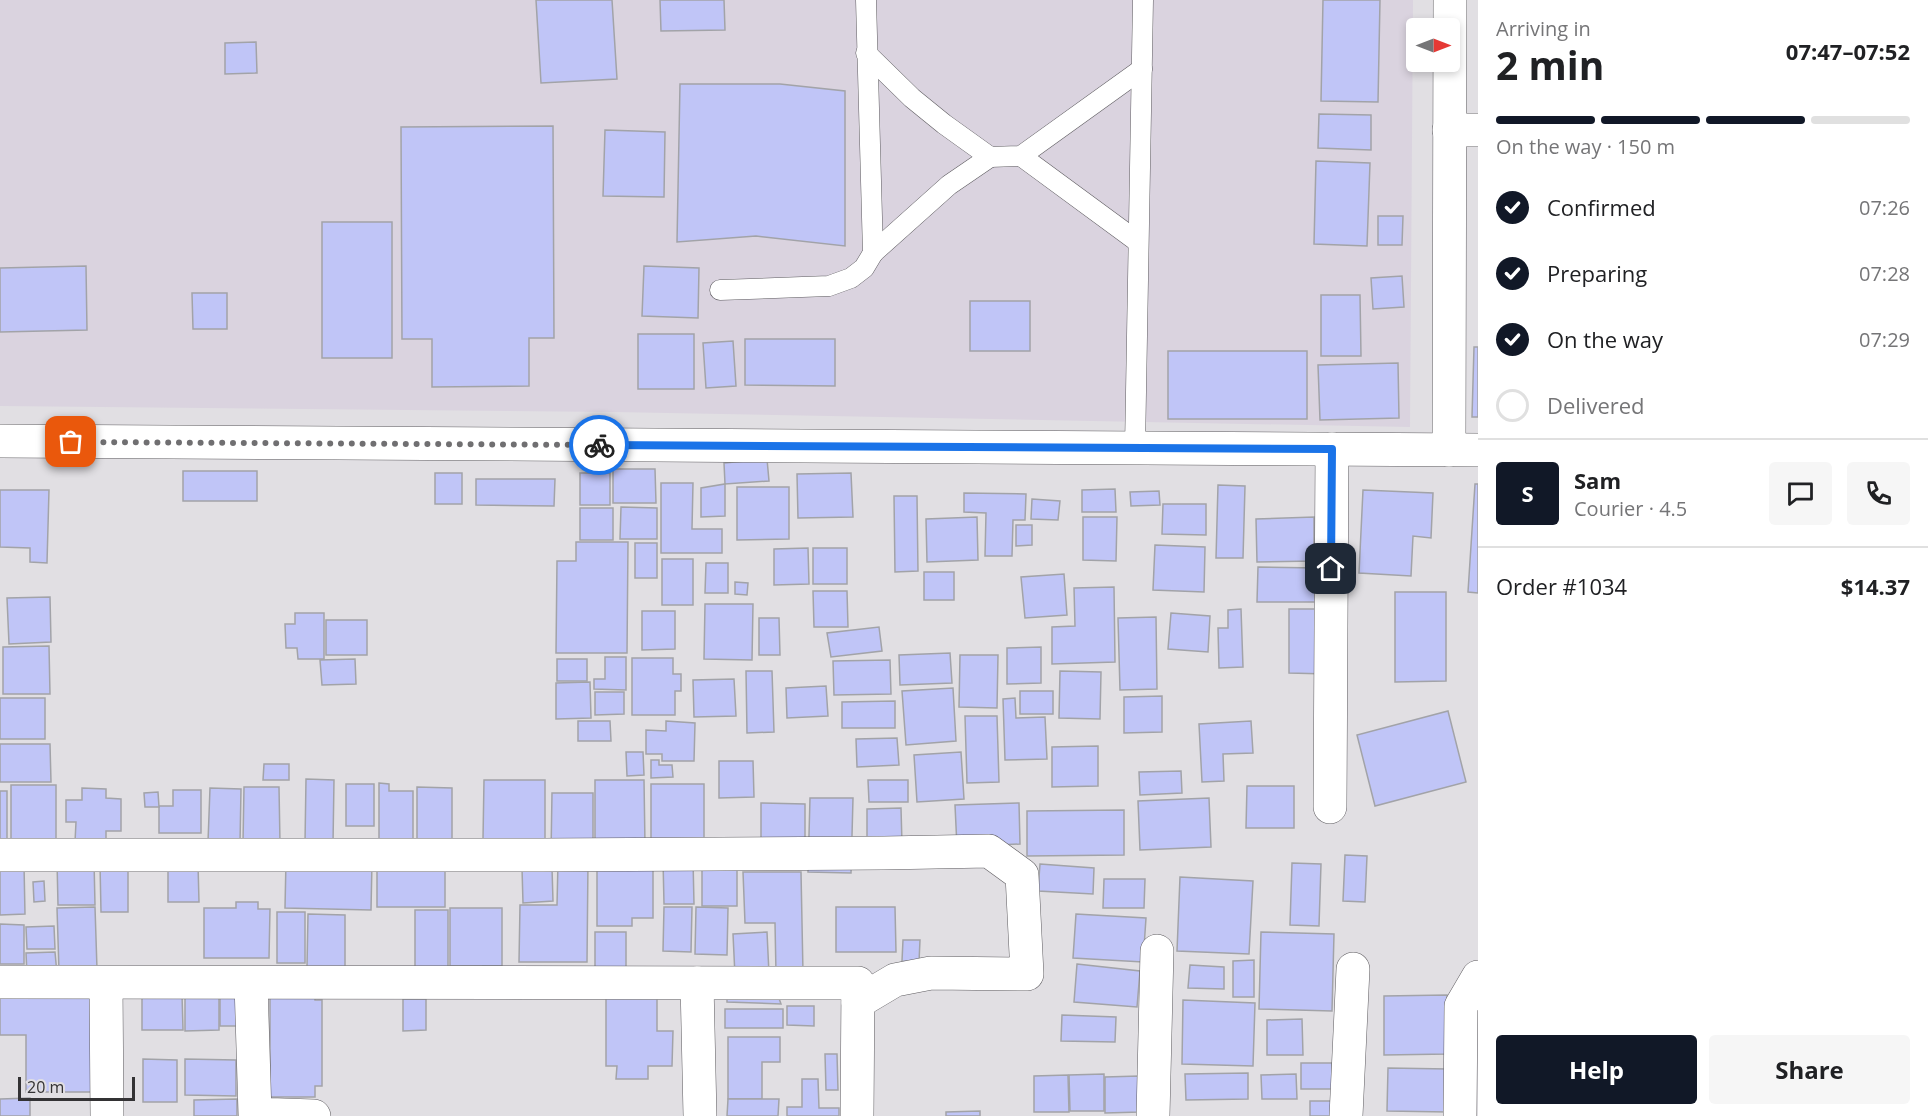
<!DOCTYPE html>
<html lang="en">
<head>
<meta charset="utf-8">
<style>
  :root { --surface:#fff; --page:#f6f6f6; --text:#202124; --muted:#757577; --line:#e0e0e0; --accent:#111827 }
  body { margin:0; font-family:"Open Sans",sans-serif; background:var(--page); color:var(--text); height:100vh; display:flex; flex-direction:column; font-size:22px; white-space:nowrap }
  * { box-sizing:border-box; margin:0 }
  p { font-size:20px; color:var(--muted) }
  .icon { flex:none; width:33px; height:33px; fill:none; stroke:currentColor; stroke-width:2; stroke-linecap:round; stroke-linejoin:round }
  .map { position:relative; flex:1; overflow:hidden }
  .sheet { display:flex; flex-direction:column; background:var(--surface); width:450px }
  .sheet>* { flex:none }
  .needle { width:39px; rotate:90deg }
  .tools { position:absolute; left:1406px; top:18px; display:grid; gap:12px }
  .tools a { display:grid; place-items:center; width:54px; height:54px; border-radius:6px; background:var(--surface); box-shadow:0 3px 9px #0003; font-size:30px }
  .scale { position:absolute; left:18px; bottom:15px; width:117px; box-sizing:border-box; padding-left:6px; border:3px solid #333234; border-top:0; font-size:16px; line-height:21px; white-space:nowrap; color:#333234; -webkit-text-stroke:4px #e1dfe3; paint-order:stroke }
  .pin { position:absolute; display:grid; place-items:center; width:51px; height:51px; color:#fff; margin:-26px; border-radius:12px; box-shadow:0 3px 9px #0006 }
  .courier { position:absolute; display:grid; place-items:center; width:60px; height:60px; margin:-30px; border:4px solid #1a73e8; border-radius:50%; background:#fff; color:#222; box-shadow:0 2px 8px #0007 }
  .summary em { font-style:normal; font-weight:700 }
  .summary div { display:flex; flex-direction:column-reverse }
  .summary { display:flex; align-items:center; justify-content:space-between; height:102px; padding:0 18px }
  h1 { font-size:39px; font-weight:700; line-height:45px }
  .bar { display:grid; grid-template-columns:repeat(4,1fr); gap:9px 6px; align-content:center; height:72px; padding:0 18px }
  .bar i { height:8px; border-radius:4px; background:var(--line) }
  .bar .current { background:var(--accent) }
  .bar p { grid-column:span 4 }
  .line { display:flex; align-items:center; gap:15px; padding:0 18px; border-top:2px solid var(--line) }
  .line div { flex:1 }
  .round { display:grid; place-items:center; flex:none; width:63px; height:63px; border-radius:6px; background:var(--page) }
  ol { padding:0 18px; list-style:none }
  li { display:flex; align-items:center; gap:18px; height:66px }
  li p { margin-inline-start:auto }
  li .icon { padding:6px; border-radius:50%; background:var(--accent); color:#fff; stroke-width:4 }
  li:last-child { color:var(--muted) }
  li i { width:33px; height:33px; border:3px solid var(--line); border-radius:50% }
  .cta { display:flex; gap:12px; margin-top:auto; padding:12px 18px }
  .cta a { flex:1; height:69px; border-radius:6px; background:var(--accent); color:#fff; font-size:24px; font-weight:700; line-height:69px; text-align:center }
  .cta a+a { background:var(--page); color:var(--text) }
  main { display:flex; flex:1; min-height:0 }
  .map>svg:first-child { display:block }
</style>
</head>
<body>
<main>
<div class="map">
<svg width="1478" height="1116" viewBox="0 0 1478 1116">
  <rect width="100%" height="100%" fill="#e1dfe3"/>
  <polygon fill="#dad3df" points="0,0 1413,0 1410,427 613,412 0,406"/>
  <g fill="#c0c5f7" stroke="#a2a3a8" stroke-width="1.5">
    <polygon points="536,0 612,0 617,79 541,83"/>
    <polygon points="660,0 724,0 725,30 661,31"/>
    <polygon points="1323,0 1380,0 1378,102 1321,101"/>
    <polygon points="256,42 257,73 225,74 225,43"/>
    <polygon points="680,84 780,84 845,91 845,246 756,236 677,242"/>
    <polygon points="1319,114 1371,115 1371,150 1318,148"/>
    <polygon points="553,126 554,338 529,338 529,386 432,387 432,339 402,339 401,127"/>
    <polygon points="605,130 665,132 664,197 603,196"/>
    <polygon points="1316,161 1370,163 1367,246 1314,244"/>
    <polygon points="1378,216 1403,216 1402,245 1378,245"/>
    <rect x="322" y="222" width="70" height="136"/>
    <polygon points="86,266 87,330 0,332 0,268"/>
    <polygon points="644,266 699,268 698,318 642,316"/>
    <polygon points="1402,276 1404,307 1373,309 1371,278"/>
    <polygon points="192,293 227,293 227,329 193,329"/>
    <polygon points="1321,295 1360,295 1361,356 1321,356"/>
    <rect x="970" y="301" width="60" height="50"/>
    <rect x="638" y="334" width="56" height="55"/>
    <polygon points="745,339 835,339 835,386 745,385"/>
    <polygon points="733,341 736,386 706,388 703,343"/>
    <polygon points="1474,347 1478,347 1478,417 1472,417"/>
    <rect x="1168" y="351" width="139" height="68"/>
    <polygon points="1398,363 1399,418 1320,420 1318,365"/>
    <polygon points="767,459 769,481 725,484 724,463"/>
    <polygon points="613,469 655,469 656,503 613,503"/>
    <rect x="183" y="471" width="74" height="30"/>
    <rect x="435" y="473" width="27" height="31"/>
    <rect x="580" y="473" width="30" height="32"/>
    <polygon points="851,473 853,517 798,518 797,474"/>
    <polygon points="476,479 555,479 554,506 476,505"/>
    <polygon points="661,483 693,483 692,529 722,529 722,553 661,553"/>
    <polygon points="725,484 725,516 701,517 701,488"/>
    <polygon points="1475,484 1478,484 1478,593 1468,592"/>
    <polygon points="1218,485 1245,486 1243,558 1216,558"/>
    <polygon points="737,487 789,487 789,539 737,540"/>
    <polygon points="1115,489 1116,512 1082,512 1082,490"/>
    <polygon points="0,490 49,490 47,563 30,562 30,548 0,547"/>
    <polygon points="1363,490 1433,493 1431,538 1413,536 1411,576 1359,573"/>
    <polygon points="1159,491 1160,505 1131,506 1130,492"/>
    <polygon points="964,493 1026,494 1025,520 1013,520 1012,556 985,556 986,513 964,512"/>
    <polygon points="894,496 917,496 918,571 895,572"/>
    <polygon points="1032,499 1060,501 1058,520 1031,519"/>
    <polygon points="1163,504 1206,504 1206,535 1162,534"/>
    <polygon points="621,507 657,508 657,539 620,539"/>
    <rect x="580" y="508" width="33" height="32"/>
    <polygon points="977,517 978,560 927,562 926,519"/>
    <polygon points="1083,517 1117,517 1116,561 1083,560"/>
    <polygon points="1314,517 1314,561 1257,562 1256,519"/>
    <polygon points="1016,525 1032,525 1032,545 1016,546"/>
    <polygon points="576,542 628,542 627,653 556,653 557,561 576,561"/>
    <rect x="635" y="543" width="22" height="35"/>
    <polygon points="1155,545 1205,547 1204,592 1153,590"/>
    <polygon points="808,548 809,584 774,585 774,549"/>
    <rect x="813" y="548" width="34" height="36"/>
    <rect x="662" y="559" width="31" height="46"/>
    <polygon points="706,563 728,563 728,593 705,593"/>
    <polygon points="1258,567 1318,568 1317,602 1257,602"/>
    <rect x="924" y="572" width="30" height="28"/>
    <polygon points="1064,574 1067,615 1025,618 1021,577"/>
    <polygon points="735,582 748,583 747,595 735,594"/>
    <polygon points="1114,587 1115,662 1052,664 1052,627 1075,626 1074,588"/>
    <polygon points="813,591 847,591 848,627 814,627"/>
    <polygon points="1395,592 1446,592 1446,681 1395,682"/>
    <polygon points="50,597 51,642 9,644 7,598"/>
    <polygon points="705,604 753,604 752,660 704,659"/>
    <polygon points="1241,609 1243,667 1219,668 1218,628 1228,628 1228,610"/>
    <polygon points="1289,609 1328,609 1327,674 1289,673"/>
    <polygon points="642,611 675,611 675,649 642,650"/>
    <polygon points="295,613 324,613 324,659 298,659 297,648 286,648 285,624 295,624"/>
    <polygon points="1171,613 1210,616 1208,652 1168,649"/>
    <polygon points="1156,617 1157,689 1120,690 1118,618"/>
    <polygon points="759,618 779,618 780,655 759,655"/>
    <rect x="326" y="620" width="41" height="35"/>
    <polygon points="879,627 882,651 831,657 827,633"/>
    <polygon points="49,646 50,694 3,694 3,647"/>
    <polygon points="1041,647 1041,683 1007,684 1007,648"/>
    <polygon points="950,653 952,683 900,685 899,655"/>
    <polygon points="960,655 998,655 997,708 959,707"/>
    <polygon points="605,657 626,657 626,690 594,689 594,679 605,679"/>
    <polygon points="632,658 673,658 673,674 681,674 681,691 675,691 675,715 632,715"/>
    <polygon points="355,659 356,684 322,685 320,660"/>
    <rect x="557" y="659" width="30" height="22"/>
    <polygon points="890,660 891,694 834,695 833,661"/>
    <polygon points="746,671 772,671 774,732 747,733"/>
    <polygon points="1060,671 1101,672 1100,719 1059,718"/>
    <polygon points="734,679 736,716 694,717 693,680"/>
    <polygon points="590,682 591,718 556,719 556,683"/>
    <polygon points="826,686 828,716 787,718 786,688"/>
    <polygon points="953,688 956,741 906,745 902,691"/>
    <rect x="1020" y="691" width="33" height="23"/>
    <polygon points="595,692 624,692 624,714 595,715"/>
    <polygon points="1162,696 1162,732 1124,733 1124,697"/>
    <rect x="0" y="698" width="45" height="41"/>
    <polygon points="1015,698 1016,718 1045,717 1047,759 1005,760 1003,699"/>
    <polygon points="895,701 895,728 842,728 842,702"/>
    <polygon points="1448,711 1466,782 1375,806 1357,735"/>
    <polygon points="965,716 997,716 999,782 967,783"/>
    <polygon points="578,721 610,721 611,741 578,741"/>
    <polygon points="666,721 695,723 694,761 662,761 662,754 646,754 646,730 666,731"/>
    <polygon points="1251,721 1253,753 1223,754 1224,781 1202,782 1199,724"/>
    <polygon points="897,738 899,765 857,767 856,739"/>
    <polygon points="0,744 50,744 51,782 0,782"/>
    <polygon points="1098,746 1098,786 1052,787 1052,747"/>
    <polygon points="626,752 643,752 644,775 627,776"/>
    <polygon points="961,752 964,799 917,802 914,755"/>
    <polygon points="651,760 659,760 659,765 672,765 673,777 651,778"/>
    <polygon points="719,761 753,761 754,797 719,798"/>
    <polygon points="264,764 289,764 289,780 263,780"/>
    <polygon points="1181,771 1182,793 1140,795 1139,772"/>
    <polygon points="306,779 334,780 333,844 305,843"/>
    <polygon points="484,780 545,780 545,839 483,839"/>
    <polygon points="595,780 644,780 645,845 595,846"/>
    <polygon points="868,780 908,780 908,802 869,802"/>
    <polygon points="379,783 389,784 389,791 413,791 413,841 379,840"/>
    <rect x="346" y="784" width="28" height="42"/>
    <rect x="651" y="784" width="53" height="57"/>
    <rect x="11" y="785" width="45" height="61"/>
    <polygon points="1247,786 1294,786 1294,828 1246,828"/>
    <polygon points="244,787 279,787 280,843 243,843"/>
    <polygon points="417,787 452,788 452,840 417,839"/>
    <polygon points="82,788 106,789 106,798 121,799 121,831 106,831 106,843 75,842 76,822 66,822 66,800 82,800"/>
    <polygon points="210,788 241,789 240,843 208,842"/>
    <polygon points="173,790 201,790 201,833 159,833 159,806 173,806"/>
    <rect x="0" y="791" width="7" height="55"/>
    <polygon points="158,792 159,807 145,807 144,793"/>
    <polygon points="552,793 593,793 593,855 551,854"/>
    <polygon points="810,798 853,798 851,873 808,872"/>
    <polygon points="1209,798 1211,847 1140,850 1138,801"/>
    <polygon points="761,803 805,804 805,862 761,862"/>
    <polygon points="1019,803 1020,844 957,847 955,805"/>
    <polygon points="901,808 902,844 867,845 867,809"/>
    <polygon points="1124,810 1124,855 1027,856 1027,811"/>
    <polygon points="1345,855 1367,856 1365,902 1343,901"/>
    <polygon points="663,860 693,860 694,904 664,904"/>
    <polygon points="57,861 94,861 95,905 58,905"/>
    <polygon points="286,861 372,862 371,910 285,908"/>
    <rect x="702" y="861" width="35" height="45"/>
    <rect x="377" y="862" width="68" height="45"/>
    <polygon points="558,862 588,862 587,962 519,962 520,905 557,905"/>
    <polygon points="1292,863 1321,864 1319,926 1290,925"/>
    <polygon points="100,864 128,864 128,912 101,912"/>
    <polygon points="168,864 198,864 199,902 168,902"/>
    <polygon points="1040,864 1094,868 1093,894 1038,891"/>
    <polygon points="0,865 24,865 25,914 0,915"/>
    <polygon points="522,868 552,868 553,901 523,903"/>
    <polygon points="597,868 653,868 653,918 632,918 632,926 597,926"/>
    <polygon points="743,872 801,872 803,973 776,973 775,923 745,923"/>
    <polygon points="1180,877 1253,881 1249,954 1177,951"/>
    <polygon points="1104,879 1145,879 1144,908 1103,908"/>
    <polygon points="44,881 45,901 34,902 33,882"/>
    <polygon points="236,902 258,902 258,909 270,909 269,958 204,958 204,908 236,908"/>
    <polygon points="95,907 97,969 59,971 57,908"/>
    <polygon points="664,907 692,907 691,952 663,951"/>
    <polygon points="696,907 728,908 727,955 695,954"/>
    <polygon points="836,907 895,907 896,952 836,952"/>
    <rect x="450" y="908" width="52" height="58"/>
    <rect x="415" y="910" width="33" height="57"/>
    <rect x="277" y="912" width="28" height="51"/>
    <polygon points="308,914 345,915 345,968 307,967"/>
    <polygon points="1076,914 1146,918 1143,962 1073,958"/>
    <polygon points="0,924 24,925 24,964 0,964"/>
    <polygon points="54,926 55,949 27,949 26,927"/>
    <rect x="595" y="932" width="31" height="35"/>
    <polygon points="767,932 769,974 735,976 733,934"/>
    <polygon points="1261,932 1334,934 1332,1011 1259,1009"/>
    <polygon points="903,940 920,940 919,962 902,961"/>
    <polygon points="55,952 57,974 27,974 26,953"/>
    <polygon points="1254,960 1254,997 1233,997 1233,961"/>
    <polygon points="1077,964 1140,971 1137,1007 1074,1002"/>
    <polygon points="1190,965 1224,967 1224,989 1188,988"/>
    <polygon points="727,988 776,990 781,1004 727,1002"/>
    <rect x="220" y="989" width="20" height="37"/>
    <polygon points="270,990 315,990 315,1000 322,1000 322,1086 315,1086 315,1097 270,1097"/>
    <polygon points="606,993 657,993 657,1031 673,1031 672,1066 648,1066 648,1079 616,1079 617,1066 606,1066"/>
    <polygon points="182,994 183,1030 142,1030 142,995"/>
    <polygon points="219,994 219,1030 185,1031 185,995"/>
    <polygon points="0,995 91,995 91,1092 26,1092 26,1035 0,1035"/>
    <polygon points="1447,995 1448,1054 1384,1055 1384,996"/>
    <polygon points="403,999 426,999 426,1030 403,1031"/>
    <polygon points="1183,1000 1255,1003 1253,1066 1182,1064"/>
    <polygon points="787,1006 814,1006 814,1026 787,1025"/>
    <rect x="725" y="1009" width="58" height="19"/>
    <polygon points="1062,1015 1116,1017 1115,1042 1061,1041"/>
    <polygon points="1302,1019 1303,1055 1267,1055 1267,1020"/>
    <polygon points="728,1037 780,1037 780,1062 762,1062 762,1099 728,1099"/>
    <polygon points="825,1054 837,1054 838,1090 826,1090"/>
    <polygon points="143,1059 177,1060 177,1102 143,1102"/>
    <polygon points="185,1059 236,1060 236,1096 185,1095"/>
    <rect x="1301" y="1063" width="31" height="26"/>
    <polygon points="1388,1068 1448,1069 1448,1112 1387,1111"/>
    <polygon points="1248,1073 1248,1099 1186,1100 1185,1074"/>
    <polygon points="1104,1074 1104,1111 1070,1111 1069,1075"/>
    <polygon points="1296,1074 1297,1099 1262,1099 1261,1075"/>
    <polygon points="1068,1075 1069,1112 1034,1112 1034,1076"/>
    <polygon points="1139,1076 1140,1112 1105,1113 1105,1077"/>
    <polygon points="802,1079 818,1079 819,1108 839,1108 839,1116 787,1116 787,1107 802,1107"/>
    <polygon points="30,1098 30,1116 0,1116 0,1099"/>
    <polygon points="237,1099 237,1116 194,1116 194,1100"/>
    <polygon points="728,1099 779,1099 778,1116 727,1116"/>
    <rect x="1310" y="1101" width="23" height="15"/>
    <polygon points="980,1111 980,1116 946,1116 946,1112"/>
  </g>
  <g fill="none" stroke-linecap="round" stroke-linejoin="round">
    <defs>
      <g id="service">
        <polyline points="866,53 912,98 944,124 990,157 1021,156 1142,69"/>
        <polyline points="1021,156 1138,242"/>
        <polyline points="873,253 949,185 990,157"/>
        <polyline points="720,290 829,286 851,278 864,268 873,253 866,0"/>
        <polyline points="1135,448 1143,0"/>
      </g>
      <g id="minor">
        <polyline points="1449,130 1478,130"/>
        <polyline points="0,441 1478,450"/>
        <polyline points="1449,450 1450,0"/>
        <polyline points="1330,807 1332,449"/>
        <polyline points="0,855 543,855 884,853 989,851 1022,875 1027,974 931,973 895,980 858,1002"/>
        <polyline points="0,982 858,983 857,1116"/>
        <polyline points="106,983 107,1116"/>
        <polyline points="251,983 255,1114 314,1116"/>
        <polyline points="697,983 700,1116"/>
        <polyline points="1153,1116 1157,951"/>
        <polyline points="1346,1116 1353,969"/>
        <polyline points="1460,1116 1461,1006 1478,977"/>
      </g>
    </defs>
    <use href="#service" stroke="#5e5c60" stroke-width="21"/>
    <use href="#minor" stroke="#5e5c60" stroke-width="34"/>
    <use href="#service" stroke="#fff" stroke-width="20"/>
    <use href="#minor" stroke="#fff" stroke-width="33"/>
  </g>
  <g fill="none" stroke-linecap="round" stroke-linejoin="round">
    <polyline stroke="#706f71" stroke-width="6" stroke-dasharray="0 10.8" points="71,442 599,445"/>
    <polyline stroke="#1a73e8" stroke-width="8" points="599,445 1332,449 1331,569"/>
  </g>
</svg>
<div class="tools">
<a><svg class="needle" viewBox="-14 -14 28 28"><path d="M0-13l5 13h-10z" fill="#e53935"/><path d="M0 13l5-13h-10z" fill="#757577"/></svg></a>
</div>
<div class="scale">20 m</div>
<div class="pin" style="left:71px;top:442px;background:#ea580c"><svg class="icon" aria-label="bag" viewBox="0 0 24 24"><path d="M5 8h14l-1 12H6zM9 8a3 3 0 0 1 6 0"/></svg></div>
<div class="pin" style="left:1331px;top:569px;background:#1f2937"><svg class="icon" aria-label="home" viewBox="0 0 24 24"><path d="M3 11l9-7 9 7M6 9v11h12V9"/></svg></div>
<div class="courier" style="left:599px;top:445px"><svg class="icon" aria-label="bike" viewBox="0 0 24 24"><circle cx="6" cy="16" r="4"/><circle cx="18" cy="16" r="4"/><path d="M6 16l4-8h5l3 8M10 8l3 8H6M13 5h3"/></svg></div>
</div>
<section class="sheet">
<div class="summary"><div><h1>2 min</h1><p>Arriving in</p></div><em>07:47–07:52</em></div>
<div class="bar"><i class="current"></i><i class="current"></i><i class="current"></i><i></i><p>On the way · 150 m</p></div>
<ol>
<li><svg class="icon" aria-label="check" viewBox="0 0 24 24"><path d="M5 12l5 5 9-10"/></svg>Confirmed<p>07:26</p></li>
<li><svg class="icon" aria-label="check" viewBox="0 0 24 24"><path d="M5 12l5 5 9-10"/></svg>Preparing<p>07:28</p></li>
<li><svg class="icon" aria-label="check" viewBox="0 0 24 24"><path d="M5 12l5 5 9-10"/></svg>On the way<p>07:29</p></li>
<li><i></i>Delivered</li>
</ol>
<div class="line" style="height:108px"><b class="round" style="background:var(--accent);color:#fff">S</b><div><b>Sam</b><p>Courier · 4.5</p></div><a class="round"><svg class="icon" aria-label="chat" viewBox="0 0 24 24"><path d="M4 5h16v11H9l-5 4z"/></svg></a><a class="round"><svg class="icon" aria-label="phone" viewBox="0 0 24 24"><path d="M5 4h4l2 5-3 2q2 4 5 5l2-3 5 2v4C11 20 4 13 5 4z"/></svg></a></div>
<div class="line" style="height:78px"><div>Order #1034</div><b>$14.37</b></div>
<div class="cta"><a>Help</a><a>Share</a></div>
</section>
</main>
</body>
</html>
